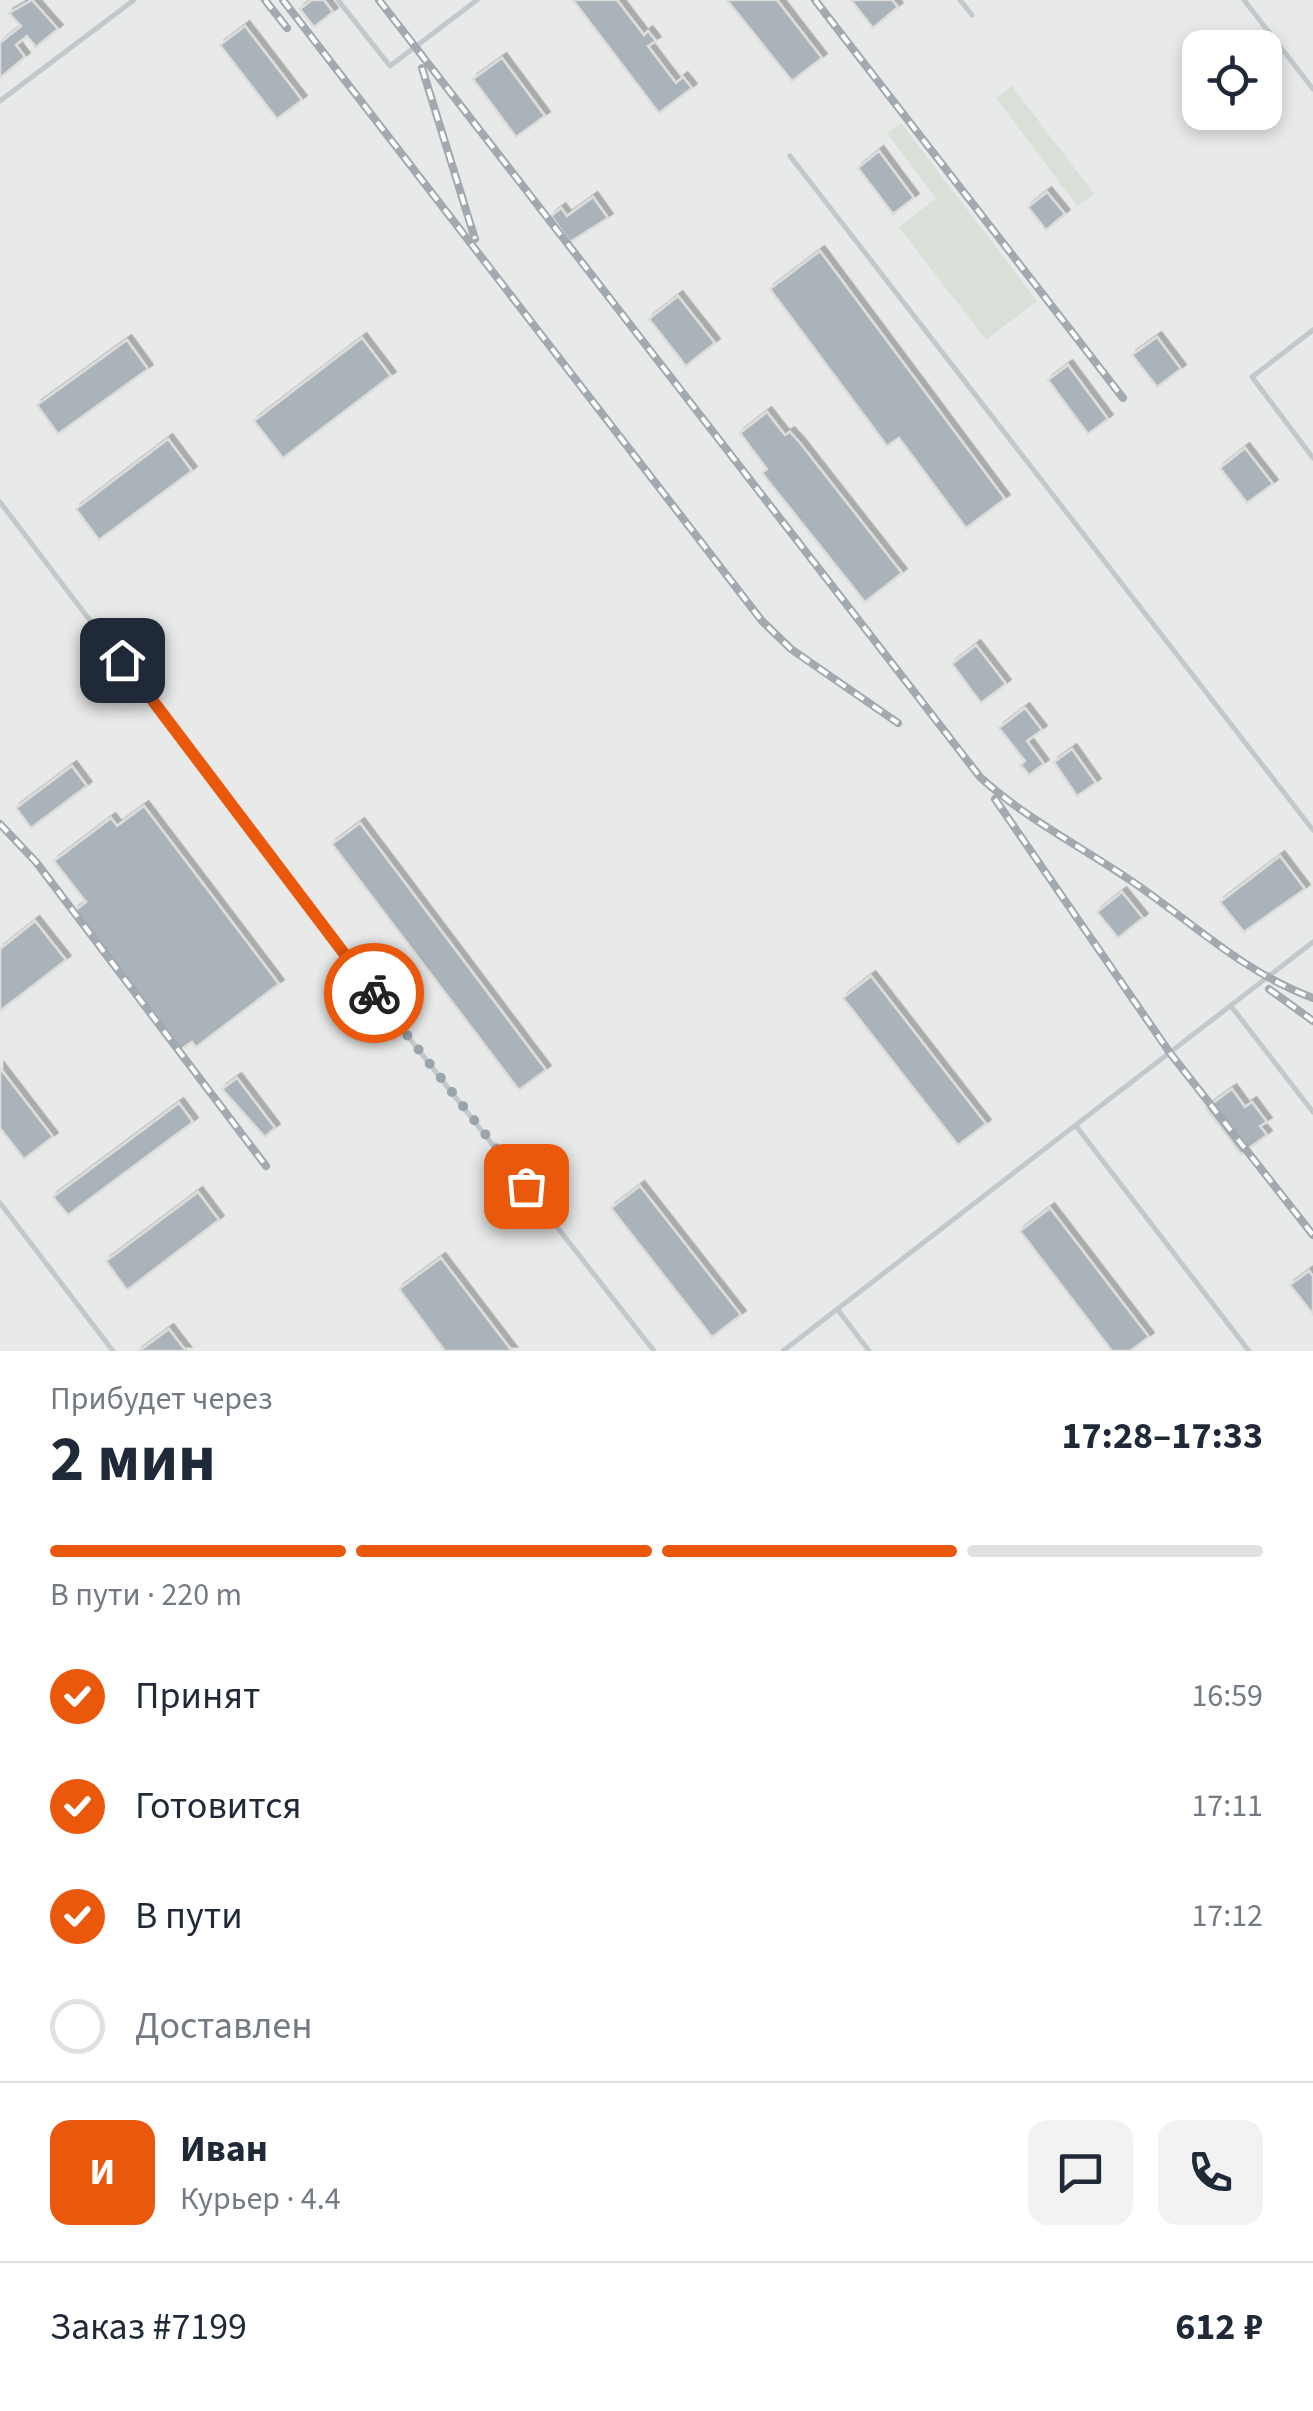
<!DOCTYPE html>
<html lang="ru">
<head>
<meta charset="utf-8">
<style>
  :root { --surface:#fff; --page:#f2f2f3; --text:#1f2937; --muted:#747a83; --line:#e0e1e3; --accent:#ea580c }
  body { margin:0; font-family:"Source Sans 3",sans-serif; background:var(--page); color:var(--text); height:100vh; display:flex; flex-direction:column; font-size:38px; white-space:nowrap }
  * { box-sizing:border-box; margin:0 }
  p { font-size:32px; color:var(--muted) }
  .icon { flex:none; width:55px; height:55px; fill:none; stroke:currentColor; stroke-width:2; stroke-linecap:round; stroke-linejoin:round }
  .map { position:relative; height:1351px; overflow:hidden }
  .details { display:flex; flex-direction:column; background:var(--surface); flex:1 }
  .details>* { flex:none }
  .fabs { position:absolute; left:1182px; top:30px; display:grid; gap:20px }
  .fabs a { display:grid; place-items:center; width:100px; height:100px; border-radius:20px; background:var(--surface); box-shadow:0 5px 15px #0003; font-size:50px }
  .pin { position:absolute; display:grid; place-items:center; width:85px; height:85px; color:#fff; margin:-42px; border-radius:20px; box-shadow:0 5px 15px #0006 }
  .courier { position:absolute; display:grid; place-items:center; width:100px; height:100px; margin:-50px; border:8px solid #ea580c; border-radius:50%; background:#fff; color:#222; box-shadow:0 2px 12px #0007 }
  .head em { font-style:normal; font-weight:700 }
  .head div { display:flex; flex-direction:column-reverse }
  .head { display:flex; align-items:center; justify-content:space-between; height:170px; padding:0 50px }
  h1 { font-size:65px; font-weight:700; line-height:75px }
  .bar { display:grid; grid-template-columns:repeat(4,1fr); gap:15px 10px; align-content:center; height:120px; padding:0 50px }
  .bar i { height:12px; border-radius:8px; background:var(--line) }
  .bar .active { background:var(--accent) }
  .bar p { grid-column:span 4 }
  .line { display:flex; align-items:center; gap:25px; padding:0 50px; border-top:2px solid var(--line) }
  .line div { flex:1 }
  .round { display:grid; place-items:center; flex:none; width:105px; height:105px; border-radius:20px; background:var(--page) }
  ol { padding:0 50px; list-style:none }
  li { display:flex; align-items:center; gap:30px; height:110px }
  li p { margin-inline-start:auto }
  li .icon { padding:10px; border-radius:50%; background:var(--accent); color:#fff; stroke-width:4 }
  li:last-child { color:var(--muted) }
  li i { width:55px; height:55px; border:5px solid var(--line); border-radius:50% }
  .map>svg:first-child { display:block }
</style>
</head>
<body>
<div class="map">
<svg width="1313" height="1351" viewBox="0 0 1313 1351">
  <defs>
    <filter id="shadow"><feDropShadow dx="4.5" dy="-4.5" stdDeviation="0" flood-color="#0004"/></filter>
  </defs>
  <rect width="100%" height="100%" fill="#fafaf8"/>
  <path fill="#e8e9e9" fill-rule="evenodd" d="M0 0H1313V1351H0ZM1200 48H1265V112H1200Z"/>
  <g fill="#dadfd7">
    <polygon points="1012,86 1094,194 1077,206 996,98"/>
    <polygon points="901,123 1037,301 986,340 899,227 936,198 887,133"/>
  </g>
  <g fill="#aab3b9" stroke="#dcdcda" stroke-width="2.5" filter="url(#shadow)">
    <polygon points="32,0 58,29 36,47 27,36 16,45 25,57 0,78 0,43 21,26 9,13"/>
    <polygon points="312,0 324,0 333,12 314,27 300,9"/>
    <polygon points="573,0 617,0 644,35 648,31 656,41 648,46 676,83 683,77 692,88 659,113"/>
    <polygon points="727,0 777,0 822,58 792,81"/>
    <polygon points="851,0 892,0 898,7 873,28"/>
    <polygon points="245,26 302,100 277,119 220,45"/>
    <polygon points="502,58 545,116 516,137 473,79"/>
    <polygon points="879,151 914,198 893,214 858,168"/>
    <polygon points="1047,192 1065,214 1046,230 1028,207"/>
    <polygon points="593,197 608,218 570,242 551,216 561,208 567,216"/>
    <polygon points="820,251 1005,499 966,528 899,438 887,446 770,289"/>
    <polygon points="678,296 715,343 686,366 649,319"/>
    <polygon points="1157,337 1181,369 1157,387 1132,355"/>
    <polygon points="362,338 391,376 283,458 254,421"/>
    <polygon points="127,340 148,369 58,434 37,405"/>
    <polygon points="1068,365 1108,419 1088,434 1048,380"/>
    <polygon points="767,412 785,435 790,432 800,443 902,573 865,602 762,473 767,469 740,433"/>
    <polygon points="168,439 192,471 99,540 76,509"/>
    <polygon points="1245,448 1273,484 1247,503 1220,468"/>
    <polygon points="976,645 1006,684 981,703 952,664"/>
    <polygon points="1025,708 1042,730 1027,741 1044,764 1029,775 1021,765 1025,761 999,728"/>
    <polygon points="1072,749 1096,783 1077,796 1054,762"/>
    <polygon points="72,766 87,786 31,828 16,808"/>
    <polygon points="144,806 279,984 196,1047 192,1042 180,1050 74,911 86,902 54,861 111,818 117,826"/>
    <polygon points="360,823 546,1070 519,1090 332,844"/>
    <polygon points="1280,856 1305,889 1244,932 1220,902"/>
    <polygon points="1122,892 1143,918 1118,938 1097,912"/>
    <polygon points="35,921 66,960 0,1011 0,949"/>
    <polygon points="871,976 986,1124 958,1145 843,998"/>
    <polygon points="0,1068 53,1137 24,1159 0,1128"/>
    <polygon points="237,1078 275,1128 265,1137 222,1089"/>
    <polygon points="1232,1089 1245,1107 1252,1102 1267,1122 1260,1126 1267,1135 1241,1154 1206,1108"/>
    <polygon points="179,1103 193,1122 68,1215 53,1197"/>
    <polygon points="640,1186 741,1315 712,1337 611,1208"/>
    <polygon points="198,1192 219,1220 127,1290 106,1261"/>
    <polygon points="1050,1208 1149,1337 1130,1351 1112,1351 1020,1231"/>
    <polygon points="441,1258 512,1351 445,1351 399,1289"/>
    <polygon points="1309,1271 1313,1276 1313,1314 1290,1285"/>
    <polygon points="169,1329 186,1351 139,1351"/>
  </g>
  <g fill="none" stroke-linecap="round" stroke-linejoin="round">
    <g stroke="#c3c8cc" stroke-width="5">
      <polyline points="338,0 390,66 477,0"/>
      <polyline points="960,0 972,15"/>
      <polyline points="1244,0 1313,89"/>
      <polyline points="0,101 134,0"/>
      <polyline points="790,156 1313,830"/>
      <polyline points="1313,330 1252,377 1313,458"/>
      <polyline points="0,502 338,947 654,1351"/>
      <polyline points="1231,1006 1313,1112"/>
      <polyline points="1076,1126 1249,1351"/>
      <polyline points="0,1203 113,1351"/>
      <polyline points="838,1310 869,1351"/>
      <polyline points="783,1351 1313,942"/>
    </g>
    <defs>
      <g id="rail">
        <polyline points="265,0 287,28"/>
        <polyline points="283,0 762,621 791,649 898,723"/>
        <path d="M379 0 980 777C1026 819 1082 847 1133 882 1193 923 1243 972 1313 998"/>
        <polyline points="815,0 1123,398"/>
        <polyline points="422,68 475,239"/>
        <polyline points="995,799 1170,1053 1313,1235"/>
        <polyline points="0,824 36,862 266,1166"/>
        <polyline points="1269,989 1313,1021"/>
      </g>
    </defs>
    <use href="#rail" stroke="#a2aab0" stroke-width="8"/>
    <use href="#rail" stroke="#fff" stroke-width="4" stroke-dasharray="11" stroke-linecap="butt"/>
  </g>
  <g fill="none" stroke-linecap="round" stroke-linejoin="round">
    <polyline stroke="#99a4ac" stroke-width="10" stroke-dasharray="0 18" points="374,993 526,1186"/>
    <polyline stroke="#ea580c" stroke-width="12" points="122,660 374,993"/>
  </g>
</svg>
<div class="fabs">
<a><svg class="icon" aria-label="locate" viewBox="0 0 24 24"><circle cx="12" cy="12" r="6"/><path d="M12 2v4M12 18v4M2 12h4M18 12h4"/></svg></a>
</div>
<div class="pin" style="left:526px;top:1186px;background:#ea580c"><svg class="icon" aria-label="bag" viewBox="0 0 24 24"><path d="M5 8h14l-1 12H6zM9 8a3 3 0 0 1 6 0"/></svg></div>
<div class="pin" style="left:122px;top:660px;background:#1f2937"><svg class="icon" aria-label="home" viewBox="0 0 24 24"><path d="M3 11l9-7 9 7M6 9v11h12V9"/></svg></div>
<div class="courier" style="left:374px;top:993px"><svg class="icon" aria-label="bike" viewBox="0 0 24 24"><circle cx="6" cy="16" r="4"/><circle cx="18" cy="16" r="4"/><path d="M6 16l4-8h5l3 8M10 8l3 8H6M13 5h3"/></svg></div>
</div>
<section class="details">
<div class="head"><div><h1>2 мин</h1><p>Прибудет через</p></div><em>17:28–17:33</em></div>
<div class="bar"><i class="active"></i><i class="active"></i><i class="active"></i><i></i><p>В пути · 220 m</p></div>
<ol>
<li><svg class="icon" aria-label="check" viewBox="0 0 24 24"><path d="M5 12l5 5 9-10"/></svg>Принят<p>16:59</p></li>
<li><svg class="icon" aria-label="check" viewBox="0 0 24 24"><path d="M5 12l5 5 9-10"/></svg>Готовится<p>17:11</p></li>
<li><svg class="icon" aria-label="check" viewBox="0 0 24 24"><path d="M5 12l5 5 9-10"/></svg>В пути<p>17:12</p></li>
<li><i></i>Доставлен</li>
</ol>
<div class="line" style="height:180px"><b class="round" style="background:var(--accent);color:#fff">И</b><div><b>Иван</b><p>Курьер · 4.4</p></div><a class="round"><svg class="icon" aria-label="chat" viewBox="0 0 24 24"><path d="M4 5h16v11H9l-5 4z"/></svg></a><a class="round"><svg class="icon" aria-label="phone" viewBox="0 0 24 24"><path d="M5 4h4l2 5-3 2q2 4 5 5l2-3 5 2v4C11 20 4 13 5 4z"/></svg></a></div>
<div class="line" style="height:130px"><div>Заказ #7199</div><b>612 ₽</b></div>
</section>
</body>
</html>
